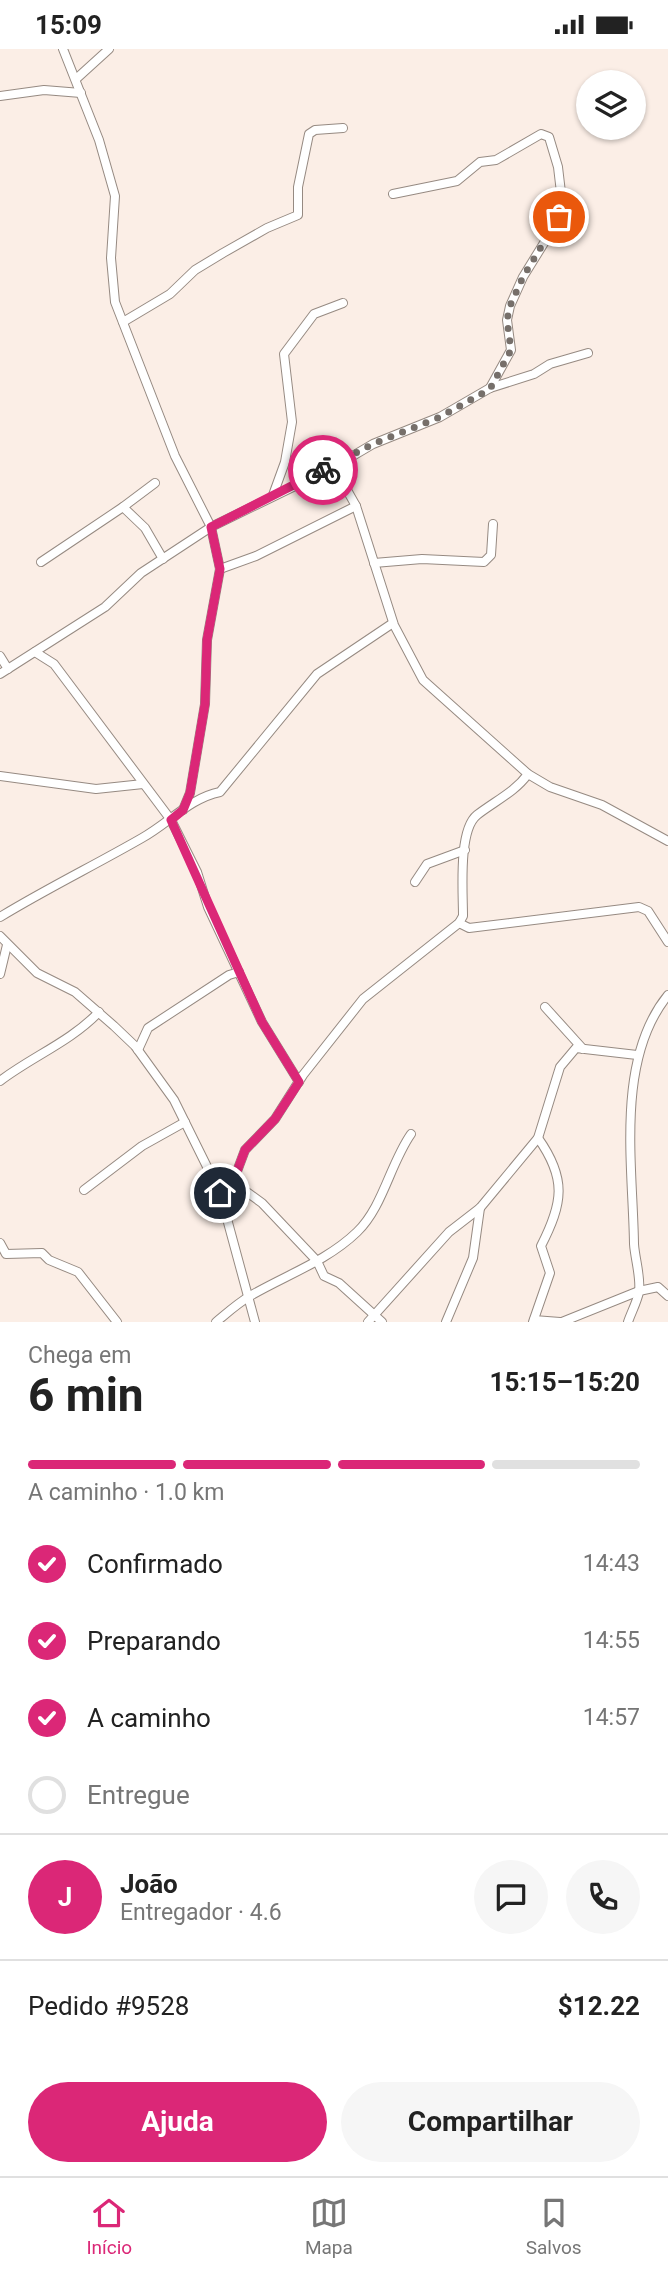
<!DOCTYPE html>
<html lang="pt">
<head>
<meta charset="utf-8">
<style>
  :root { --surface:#fff; --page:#f6f6f6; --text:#222; --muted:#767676; --line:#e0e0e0; --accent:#db2777 }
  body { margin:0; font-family:Roboto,sans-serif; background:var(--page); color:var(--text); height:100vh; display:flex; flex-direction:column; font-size:26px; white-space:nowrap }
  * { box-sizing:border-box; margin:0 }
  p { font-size:23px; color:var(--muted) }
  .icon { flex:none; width:38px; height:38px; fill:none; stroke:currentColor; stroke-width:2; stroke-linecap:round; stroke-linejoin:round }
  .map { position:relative; height:1273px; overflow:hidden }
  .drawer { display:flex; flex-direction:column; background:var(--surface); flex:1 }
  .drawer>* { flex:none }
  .fabs { position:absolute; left:576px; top:21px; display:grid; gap:14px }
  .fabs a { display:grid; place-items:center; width:70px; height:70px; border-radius:50%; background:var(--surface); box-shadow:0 2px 5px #0004; font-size:35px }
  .pin { position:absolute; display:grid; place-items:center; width:60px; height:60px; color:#fff; margin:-30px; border:4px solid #fff; border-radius:50%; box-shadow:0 2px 7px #0007 }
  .courier { position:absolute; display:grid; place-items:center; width:70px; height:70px; margin:-35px; border:5px solid #db2777; border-radius:50%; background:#fff; color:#222; box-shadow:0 2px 9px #0007 }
  .overview em { font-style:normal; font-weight:700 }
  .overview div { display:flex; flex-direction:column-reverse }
  .overview { display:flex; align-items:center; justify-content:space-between; height:119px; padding:0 28px }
  h1 { font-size:46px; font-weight:700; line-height:52px }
  .bar { display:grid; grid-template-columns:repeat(4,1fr); gap:10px 7px; align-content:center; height:84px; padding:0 28px }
  .bar i { height:9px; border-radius:5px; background:var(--line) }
  .bar .on { background:var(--accent) }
  .bar p { grid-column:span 4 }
  .line { display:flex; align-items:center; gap:18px; padding:0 28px; border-top:2px solid var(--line) }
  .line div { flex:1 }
  .round { display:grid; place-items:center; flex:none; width:74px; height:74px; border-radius:37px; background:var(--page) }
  ol { padding:0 28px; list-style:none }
  li { display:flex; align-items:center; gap:21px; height:77px }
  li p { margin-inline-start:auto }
  li .icon { padding:7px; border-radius:50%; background:var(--accent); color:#fff; stroke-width:4 }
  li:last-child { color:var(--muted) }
  li i { width:38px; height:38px; border:4px solid var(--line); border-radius:50% }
  .button { display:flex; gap:14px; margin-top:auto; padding:14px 28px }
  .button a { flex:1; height:80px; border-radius:42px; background:var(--accent); color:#fff; font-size:28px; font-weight:700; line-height:80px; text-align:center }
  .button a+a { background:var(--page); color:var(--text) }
  .status { display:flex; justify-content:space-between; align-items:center; height:49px; padding:0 35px; background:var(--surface); direction:ltr }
  .status svg { height:19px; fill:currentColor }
  .dock { display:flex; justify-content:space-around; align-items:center; height:98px; border-top:2px solid var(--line); background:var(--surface); font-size:19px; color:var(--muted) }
  .dock a { display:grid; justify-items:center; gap:4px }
  .dock .on { color:var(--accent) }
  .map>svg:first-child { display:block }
</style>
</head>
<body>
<div class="status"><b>15:09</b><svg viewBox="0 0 49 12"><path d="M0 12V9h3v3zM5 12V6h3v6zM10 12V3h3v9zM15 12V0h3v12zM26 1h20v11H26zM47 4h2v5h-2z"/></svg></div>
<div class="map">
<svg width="668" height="1273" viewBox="0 0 668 1273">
  <rect width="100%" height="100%" fill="#fbeee6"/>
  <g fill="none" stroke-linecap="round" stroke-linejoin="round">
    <defs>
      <g id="minor">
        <polyline points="63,0 99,91 115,147 111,209 115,253 175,407 211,478 220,520 207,591 205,655 190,744 183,761"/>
        <polyline points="76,30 109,0"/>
        <polyline points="0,47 44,41 81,44"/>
        <polyline points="393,145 457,132 480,113 496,111 541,85 549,88 558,118 562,152 560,168 523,228 510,257 507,271 511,301 490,339"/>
        <polyline points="123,273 170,245 195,221 223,204 267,179 298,166 298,138 309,85 315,81 343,79"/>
        <polyline points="334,418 373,395 440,368 490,339 534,325 550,315 588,304"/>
        <polyline points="155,434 123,458 145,479 163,510"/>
        <polyline points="273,446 285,413 292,373 284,305 314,265 343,254"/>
        <polyline points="41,513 123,458"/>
        <polyline points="374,514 422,510 484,513 491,506 493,475"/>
        <polyline points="220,520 256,507 356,457"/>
        <polyline points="35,603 54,615 171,771 197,823 208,858 262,973 299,1033"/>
        <polyline points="0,607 8,620"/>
        <polyline points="0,625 105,558 141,524 211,478 334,418 356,457 394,576 423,631 528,725 550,738 602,756 668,792"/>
        <polyline points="0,727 96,740 143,735"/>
        <polyline points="415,833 427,815 465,801"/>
        <path d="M0 868C46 840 95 816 142 789 169 774 190 749 220 743L317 625 393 574"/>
        <polyline points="459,874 469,879 639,858 648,862 668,893"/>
        <polyline points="0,887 37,924 75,943 114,977 135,997 174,1051 220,1144 255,1273"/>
        <polyline points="0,925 7,896"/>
        <polyline points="545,958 583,1000"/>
        <polyline points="138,1001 148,979 229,926 239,923"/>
        <path d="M0 1032C33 1007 70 993 99 963"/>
        <polyline points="233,1133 262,1154 317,1212 324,1227 339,1234 382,1273"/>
        <polyline points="84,1141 142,1097 185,1073"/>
        <path d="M220 1144 233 1133 245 1101 275 1070 303 1026 363 950 459 874 463 867C463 843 458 781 477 766 495 752 515 743 528 725"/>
        <polyline points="0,1194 6,1205 42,1204 49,1211 78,1223 117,1273"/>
        <polyline points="534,1271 560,1273"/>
        <path d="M216 1273C227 1264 238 1254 250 1247 286 1226 327 1212 357 1183 383 1158 390 1115 411 1085"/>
        <polyline points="368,1273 449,1183 480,1159 538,1089 560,1018 576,999 637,1006"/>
        <polyline points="446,1273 473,1209 480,1159"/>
        <path d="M533 1273 550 1224 541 1197C563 1154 567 1130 538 1089"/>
        <polyline points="562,1273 639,1242 658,1238 668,1247"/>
        <path d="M628 1273C631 1264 637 1253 639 1243 641 1228 635 1210 634 1195 633 1117 615 1011 668 946"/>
      </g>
    </defs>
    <use href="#minor" stroke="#968a82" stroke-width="10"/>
    <use href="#minor" stroke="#fff" stroke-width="8"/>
  </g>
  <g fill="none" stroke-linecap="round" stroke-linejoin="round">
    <polyline stroke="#766f6a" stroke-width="7" stroke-dasharray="0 12.6" points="323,421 373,395 440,368 490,340 511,301 507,271 510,257 523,228 559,168"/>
    <polyline stroke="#db2777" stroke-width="9" points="220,1144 233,1133 245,1101 275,1070 299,1033 262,973 171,771 183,761 190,744 205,655 207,591 220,520 211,478 323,421"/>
  </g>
</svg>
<div class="fabs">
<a><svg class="icon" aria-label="layers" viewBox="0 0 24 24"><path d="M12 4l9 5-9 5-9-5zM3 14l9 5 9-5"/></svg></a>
</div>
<div class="pin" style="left:559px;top:168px;background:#ea580c"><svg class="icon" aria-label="bag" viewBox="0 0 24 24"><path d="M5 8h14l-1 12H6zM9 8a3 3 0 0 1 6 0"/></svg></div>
<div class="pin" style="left:220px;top:1144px;background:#1f2937"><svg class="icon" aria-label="home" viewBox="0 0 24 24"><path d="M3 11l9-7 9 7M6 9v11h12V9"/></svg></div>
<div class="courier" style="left:323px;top:421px"><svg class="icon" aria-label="bike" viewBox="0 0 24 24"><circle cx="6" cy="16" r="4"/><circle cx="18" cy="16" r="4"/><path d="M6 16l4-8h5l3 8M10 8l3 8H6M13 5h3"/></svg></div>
</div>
<section class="drawer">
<div class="overview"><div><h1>6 min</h1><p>Chega em</p></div><em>15:15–15:20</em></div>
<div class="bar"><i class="on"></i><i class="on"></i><i class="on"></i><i></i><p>A caminho · 1.0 km</p></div>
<ol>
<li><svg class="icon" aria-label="check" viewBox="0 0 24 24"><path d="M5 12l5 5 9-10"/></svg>Confirmado<p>14:43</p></li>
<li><svg class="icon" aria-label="check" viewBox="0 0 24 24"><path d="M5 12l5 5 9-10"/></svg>Preparando<p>14:55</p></li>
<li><svg class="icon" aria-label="check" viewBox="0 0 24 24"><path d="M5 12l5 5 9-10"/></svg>A caminho<p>14:57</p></li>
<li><i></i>Entregue</li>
</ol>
<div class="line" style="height:126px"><b class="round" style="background:var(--accent);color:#fff">J</b><div><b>João</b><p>Entregador · 4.6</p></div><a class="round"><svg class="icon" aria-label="chat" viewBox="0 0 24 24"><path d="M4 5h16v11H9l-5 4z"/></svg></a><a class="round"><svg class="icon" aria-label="phone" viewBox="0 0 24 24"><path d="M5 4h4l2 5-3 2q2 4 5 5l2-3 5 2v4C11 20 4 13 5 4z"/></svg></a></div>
<div class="line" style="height:91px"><div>Pedido #9528</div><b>$12.22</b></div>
<div class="button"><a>Ajuda</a><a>Compartilhar</a></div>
</section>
<nav class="dock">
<a class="on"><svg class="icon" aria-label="home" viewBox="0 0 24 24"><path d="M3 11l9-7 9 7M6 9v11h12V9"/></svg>Início</a>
<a><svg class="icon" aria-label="map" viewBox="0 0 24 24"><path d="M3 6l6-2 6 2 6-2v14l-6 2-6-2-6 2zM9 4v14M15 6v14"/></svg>Mapa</a>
<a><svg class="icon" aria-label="saved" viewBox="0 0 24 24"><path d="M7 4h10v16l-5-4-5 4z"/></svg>Salvos</a>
</nav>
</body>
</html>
